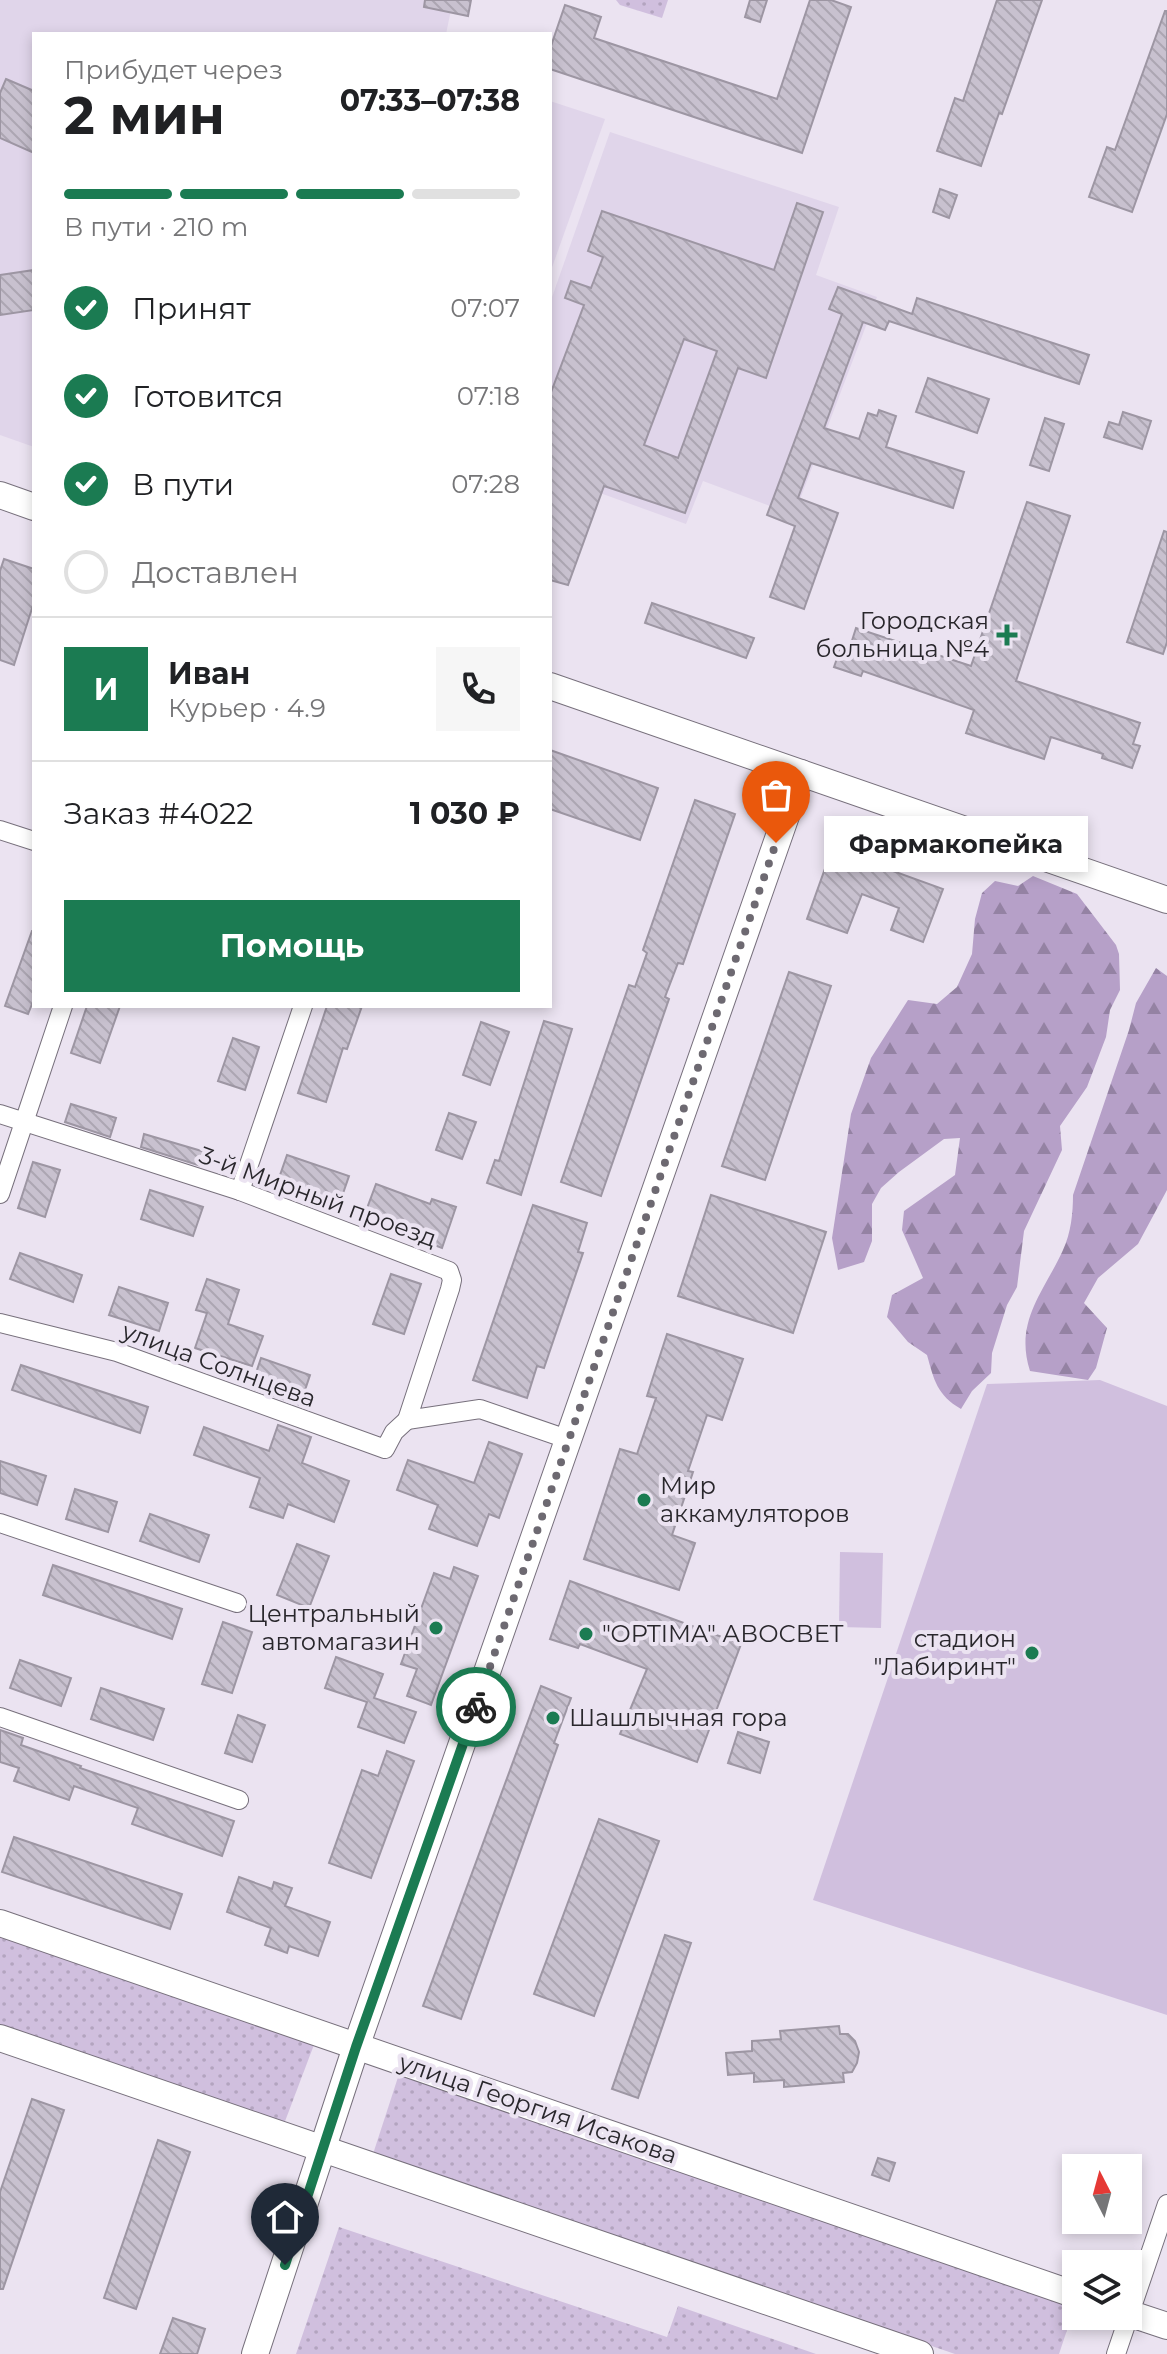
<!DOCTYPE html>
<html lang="ru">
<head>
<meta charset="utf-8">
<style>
  :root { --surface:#fff; --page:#f6f6f6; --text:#202124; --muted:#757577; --line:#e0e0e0; --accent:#1b7b52 }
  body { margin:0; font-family:Montserrat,sans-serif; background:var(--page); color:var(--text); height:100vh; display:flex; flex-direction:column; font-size:30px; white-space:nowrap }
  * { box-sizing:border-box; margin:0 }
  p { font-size:26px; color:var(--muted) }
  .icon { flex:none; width:44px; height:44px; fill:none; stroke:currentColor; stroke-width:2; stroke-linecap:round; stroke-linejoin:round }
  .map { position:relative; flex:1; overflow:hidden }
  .panel { position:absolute; left:32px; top:32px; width:520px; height:976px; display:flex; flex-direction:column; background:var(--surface); border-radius:0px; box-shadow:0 4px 12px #0003 }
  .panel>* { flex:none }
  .needle { width:52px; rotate:354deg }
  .buttons { position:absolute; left:1062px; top:2154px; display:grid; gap:16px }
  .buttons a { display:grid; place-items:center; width:80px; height:80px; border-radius:0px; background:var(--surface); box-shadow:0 4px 12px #0003; font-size:40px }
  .pin { position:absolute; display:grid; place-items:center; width:68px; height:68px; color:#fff; margin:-82px -34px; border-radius:50% 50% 50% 0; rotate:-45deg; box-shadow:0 0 8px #0007 }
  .pin .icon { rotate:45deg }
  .courier { position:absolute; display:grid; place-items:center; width:80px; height:80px; margin:-40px; border:6px solid #1b7b52; border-radius:50%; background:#fff; color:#222; box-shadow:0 2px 10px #0007 }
  .bubble { position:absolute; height:56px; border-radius:0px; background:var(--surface); box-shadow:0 4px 12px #0003; font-size:26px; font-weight:700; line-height:56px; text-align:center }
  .head em { font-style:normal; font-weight:700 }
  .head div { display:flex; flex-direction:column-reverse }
  .head { display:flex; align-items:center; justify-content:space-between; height:136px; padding:0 32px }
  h1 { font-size:52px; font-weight:700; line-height:60px }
  .bar { display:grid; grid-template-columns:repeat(4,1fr); gap:12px 8px; align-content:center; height:96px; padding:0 32px }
  .bar i { height:10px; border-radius:6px; background:var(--line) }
  .bar .active { background:var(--accent) }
  .bar p { grid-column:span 4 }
  .line { display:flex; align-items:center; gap:20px; padding:0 32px; border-top:2px solid var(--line) }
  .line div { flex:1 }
  .round { display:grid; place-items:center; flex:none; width:84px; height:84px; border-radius:0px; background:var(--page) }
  ol { padding:0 32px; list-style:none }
  li { display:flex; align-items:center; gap:24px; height:88px }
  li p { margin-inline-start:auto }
  li .icon { padding:8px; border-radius:50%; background:var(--accent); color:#fff; stroke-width:4 }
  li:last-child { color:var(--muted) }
  li i { width:44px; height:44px; border:4px solid var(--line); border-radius:50% }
  .primary-button { display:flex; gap:16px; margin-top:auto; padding:16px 32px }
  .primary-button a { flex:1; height:92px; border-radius:0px; background:var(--accent); color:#fff; font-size:32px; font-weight:700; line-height:92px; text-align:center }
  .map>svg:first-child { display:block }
</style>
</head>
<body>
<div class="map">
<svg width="1167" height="2354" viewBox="0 0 1167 2354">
  <defs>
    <pattern id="forest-firs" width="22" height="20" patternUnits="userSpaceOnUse" patternTransform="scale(2)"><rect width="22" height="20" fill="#b6a0c8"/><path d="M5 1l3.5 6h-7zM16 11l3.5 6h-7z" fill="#9482a3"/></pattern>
    <pattern id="park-dots" width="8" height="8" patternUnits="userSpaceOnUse" patternTransform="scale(2)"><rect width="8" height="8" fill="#d0bfde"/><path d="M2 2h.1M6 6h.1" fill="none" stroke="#b3a4bf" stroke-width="1.8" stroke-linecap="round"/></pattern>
    <pattern id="building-back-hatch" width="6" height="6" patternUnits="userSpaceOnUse" patternTransform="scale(2)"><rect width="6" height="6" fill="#c8c1cf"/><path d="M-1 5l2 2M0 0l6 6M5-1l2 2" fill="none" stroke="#aca6b2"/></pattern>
  </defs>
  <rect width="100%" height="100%" fill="#ebe3f1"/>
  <g fill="#e0d5ea">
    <polygon points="0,0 453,0 446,34 34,34 34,447 0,435"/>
    <polygon points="550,101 605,119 550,273"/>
    <polygon points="610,132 839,207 816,275 877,297 794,515 703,481 686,524 550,475 550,303"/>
  </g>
  <g fill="url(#forest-firs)">
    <path d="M1033 876 1077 894 1116 945 1119 954 1120 990 1110 1010 1106 1037 1087 1087 1060 1126 1062 1150 1024 1231 1017 1287 1007 1305 992 1353 991 1373 972 1391 961 1409C937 1395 934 1380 927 1355L908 1342 887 1317 892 1295 923 1278 902 1230 904 1211 955 1175 960 1138 944 1139 899 1172 881 1188 872 1204V1241L864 1262 838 1270 832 1238 851 1114 871 1058 908 1000 937 1004 957 987 972 954 975 919 982 893 995 881 1018 886Z"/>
    <path d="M1156 968 1167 976V1190L1138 1244 1098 1278 1084 1303 1107 1328 1096 1368 1088 1380 1030 1371C1014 1321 1044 1292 1063 1250 1071 1233 1073 1213 1073 1195L1129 1030 1136 1003Z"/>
  </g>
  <g fill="url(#park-dots)">
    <polygon points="616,0 668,0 662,18 620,5"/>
    <polygon points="0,1933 315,2042 284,2124 0,2026"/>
    <polygon points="401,2068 1076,2303 1059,2354 955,2354 373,2154"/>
    <polygon points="339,2227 667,2337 678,2306 816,2354 296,2354"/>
  </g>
  <g fill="#d0bfde">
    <polygon points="1100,1380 1167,1406 1167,2015 813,1900 987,1384"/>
    <polygon points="840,1552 883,1553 881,1628 839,1627"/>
  </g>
  <g fill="url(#building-back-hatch)" stroke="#9d96a3" stroke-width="2" fill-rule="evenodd">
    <polygon points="425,0 471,0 468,16 424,7"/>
    <polygon points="750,0 767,0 760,22 745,17"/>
    <polygon points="810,0 831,0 851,7 802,153 550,69 550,49 565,5 601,17 594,38 777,99"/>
    <polygon points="997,0 1042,0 1002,114 999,113 981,166 937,151 955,98 963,101"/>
    <polygon points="1165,11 1167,11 1167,114 1132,212 1089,197 1107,147 1115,150"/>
    <polygon points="6,79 34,91 34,153 0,138 0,93"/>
    <polygon points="940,189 957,195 949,218 933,212"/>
    <path d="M797 203 823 212 766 378 738 368 685 513 604 486 568 585 550 580V395L584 305 565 298 571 281 591 288 603 257 588 251 602 211 774 270ZM684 339 717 351 678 458 644 445Z"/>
    <polygon points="34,270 34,310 0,315 0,275"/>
    <polygon points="838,287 912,314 917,298 1089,355 1079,384 889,321 885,330 863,322 824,428 859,439 868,413 877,416 879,410 896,416 886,447 964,472 953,508 811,463 798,498 838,513 804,609 770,597 795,526 767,515 842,314 829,309"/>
    <polygon points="928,378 989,399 977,433 916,412"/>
    <polygon points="1123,412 1151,421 1142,449 1104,437 1109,422 1119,425"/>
    <polygon points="1045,418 1064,424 1049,471 1030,465"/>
    <polygon points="1027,502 1070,516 1016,681 1140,723 1133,744 1140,746 1132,768 1102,758 1103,754 1051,737 1044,759 966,733 974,710 863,671 861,676 834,667 842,644 850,647 856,628 971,666"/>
    <polygon points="1164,531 1167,532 1167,642 1163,654 1127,642"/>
    <polygon points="4,559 34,569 34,602 14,665 0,660 0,571"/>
    <polygon points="652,603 754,638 746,658 645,623"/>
    <polygon points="550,750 658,788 640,840 550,809"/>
    <polygon points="695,800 735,814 683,964 678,963 665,997 669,999 601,1196 561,1182 629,985 635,987 647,953 643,950"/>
    <polygon points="832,849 943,889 923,942 891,930 899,908 862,894 847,933 807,919"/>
    <polygon points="32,931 34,931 34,999 28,1014 5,1006"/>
    <polygon points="789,972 831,986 765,1180 722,1166"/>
    <polygon points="87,1006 120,1006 100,1063 71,1053"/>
    <polygon points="327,1006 362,1006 347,1049 343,1048 326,1102 298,1093"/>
    <polygon points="544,1021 572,1029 521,1195 487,1183 495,1160 499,1161"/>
    <polygon points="481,1022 509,1032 490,1085 463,1075"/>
    <polygon points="233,1038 259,1047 245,1090 218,1081"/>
    <polygon points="71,1104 116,1118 110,1137 65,1122"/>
    <polygon points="449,1113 476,1122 462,1159 436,1150"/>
    <polygon points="144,1134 205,1152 201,1166 141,1147"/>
    <polygon points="287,1155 349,1176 340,1202 278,1181"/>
    <polygon points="33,1162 60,1170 45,1217 18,1208"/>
    <polygon points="376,1184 430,1204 432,1199 456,1207 442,1248 418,1239 420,1232 366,1211"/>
    <polygon points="150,1190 203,1207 193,1236 141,1219"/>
    <polygon points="711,1195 826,1232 793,1333 678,1296"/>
    <polygon points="533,1205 587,1223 578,1252 583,1253 544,1368 537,1366 527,1398 473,1380"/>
    <polygon points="20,1253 82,1275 73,1302 10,1279"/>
    <polygon points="391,1274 421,1284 404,1334 373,1324"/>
    <polygon points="207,1279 239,1290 228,1324 263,1336 252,1366 195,1348 207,1313 196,1310"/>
    <polygon points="119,1287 168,1303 159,1331 109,1315"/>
    <polygon points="667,1334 743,1359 722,1420 707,1415 688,1471 693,1472 672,1535 695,1543 679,1590 584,1559 620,1449 637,1454 656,1398 647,1396"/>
    <polygon points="261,1358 310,1375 300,1405 251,1388"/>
    <polygon points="21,1365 148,1407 140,1433 12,1390"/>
    <polygon points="278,1425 311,1437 302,1463 349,1481 334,1522 288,1504 283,1518 250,1507 260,1478 194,1455 204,1427 269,1451"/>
    <polygon points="489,1442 522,1454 499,1518 489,1514 477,1546 429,1529 438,1505 397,1490 408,1460 474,1483"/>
    <polygon points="0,1461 46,1476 37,1505 0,1493"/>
    <polygon points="75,1489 117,1502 108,1532 66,1519"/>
    <polygon points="150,1514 209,1535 199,1562 140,1541"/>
    <polygon points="297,1544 329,1556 309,1608 277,1595"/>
    <polygon points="53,1565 182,1609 172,1639 43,1595"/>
    <polygon points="454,1567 478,1576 431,1705 407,1696 417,1669 401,1664 434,1573 450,1579"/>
    <polygon points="570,1581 741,1644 697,1762 620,1734 647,1669 580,1644 578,1648 550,1639"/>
    <polygon points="223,1622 252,1632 232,1693 202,1684"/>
    <polygon points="336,1657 383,1674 374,1698 416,1712 404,1743 358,1727 367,1702 325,1688"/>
    <polygon points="20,1660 71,1678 61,1706 10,1688"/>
    <polygon points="541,1686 571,1698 554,1743 558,1745 461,2019 423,2006"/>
    <polygon points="101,1688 164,1709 153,1740 91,1719"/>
    <polygon points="238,1715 265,1725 252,1762 225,1753"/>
    <polygon points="0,1730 23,1738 21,1745 81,1766 80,1768 234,1821 222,1856 132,1824 138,1808 74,1786 69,1800 14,1781 19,1768 0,1762"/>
    <polygon points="738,1732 769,1742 760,1773 728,1763"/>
    <polygon points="387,1751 414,1761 371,1878 329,1863 362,1770 378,1776"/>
    <polygon points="599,1819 659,1841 594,2016 534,1994"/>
    <polygon points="14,1837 182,1894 170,1929 2,1872"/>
    <polygon points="239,1877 272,1889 274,1882 292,1888 285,1906 330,1922 318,1956 289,1946 287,1953 265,1945 271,1928 227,1912"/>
    <polygon points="665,1935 691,1943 638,2098 612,2089"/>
    <polygon points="839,2026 840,2034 848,2034 855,2041 859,2052 857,2063 852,2072 843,2073 844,2082 784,2087 784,2080 754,2082 754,2073 728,2075 726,2053 752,2051 752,2041 781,2039 780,2031"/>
    <polygon points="32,2099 64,2110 3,2289 0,2289 0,2192"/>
    <polygon points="158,2140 190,2152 136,2309 104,2298"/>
    <polygon points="878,2158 895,2163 889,2181 872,2175"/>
    <polygon points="173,2318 205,2329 197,2354 160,2354"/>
  </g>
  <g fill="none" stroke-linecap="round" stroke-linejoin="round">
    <defs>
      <g id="street">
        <polyline points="0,830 34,841"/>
        <polyline points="0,1114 240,1191 449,1271 452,1280 450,1289 407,1420 480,1409 567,1439"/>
        <polyline points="240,1191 303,1006"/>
        <polyline points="0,1194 63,1006"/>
        <polyline points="0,1323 117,1352 385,1449 394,1432 407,1420"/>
        <polyline points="0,1523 237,1603"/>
        <polyline points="0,1717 239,1800"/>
        <polyline points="1116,2354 1167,2204"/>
      </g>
      <g id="secondary">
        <polyline points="0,495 34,507"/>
        <polyline points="550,686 1167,900"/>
        <polyline points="0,1923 1076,2295"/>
        <polyline points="0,2038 920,2354"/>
        <polyline points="1128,2313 1167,2326"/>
        <polyline points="255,2354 356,2047 801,773"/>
      </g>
    </defs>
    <use href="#street" stroke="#77707c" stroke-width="20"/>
    <use href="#secondary" stroke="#77707c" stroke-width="28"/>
    <use href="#street" stroke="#fff" stroke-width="18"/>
    <use href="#secondary" stroke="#fff" stroke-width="26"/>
  </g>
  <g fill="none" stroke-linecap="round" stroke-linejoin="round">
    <polyline stroke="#6d6971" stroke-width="8" stroke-dasharray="0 14.4" points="476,1707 776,843"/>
    <polyline stroke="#1b7b52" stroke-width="10" points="285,2265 356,2047 476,1707"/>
  </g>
  <g fill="#1b7b52" stroke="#ebe3f1" stroke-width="3">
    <path d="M1003 623h8v8h8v8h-8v8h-8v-8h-8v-8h8z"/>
    <circle cx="644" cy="1500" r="8"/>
    <circle cx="436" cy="1628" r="8"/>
    <circle cx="586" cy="1634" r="8"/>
    <circle cx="1032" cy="1653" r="8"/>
    <circle cx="553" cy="1718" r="8"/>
  </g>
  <g text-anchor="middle" stroke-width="8" stroke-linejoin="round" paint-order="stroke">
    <g font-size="24" fill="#29272c" stroke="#ebe3f1" text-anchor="end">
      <text x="989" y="629">Городская<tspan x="989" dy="28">больница №4</tspan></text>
      <text x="660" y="1494" text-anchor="start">Мир<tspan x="660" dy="28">аккамуляторов</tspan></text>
      <text x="420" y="1622">Центральный<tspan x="420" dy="28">автомагазин</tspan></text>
      <text x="602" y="1642" text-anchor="start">"OPTIMA" АВОСВЕТ</text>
      <text x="1016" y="1647">стадион<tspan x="1016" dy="28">"Лабиринт"</tspan></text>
      <text x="569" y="1726" text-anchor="start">Шашлычная гора</text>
    </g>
    <g font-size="24" fill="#29272c" stroke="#ebe3f1">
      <text transform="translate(318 1197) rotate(20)" y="8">3-й Мирный проезд</text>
      <text transform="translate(219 1365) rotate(20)" y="8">улица Солнцева</text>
      <text transform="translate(538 2109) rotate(19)" y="8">улица Георгия Исакова</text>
    </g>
  </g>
</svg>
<div class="buttons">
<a><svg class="needle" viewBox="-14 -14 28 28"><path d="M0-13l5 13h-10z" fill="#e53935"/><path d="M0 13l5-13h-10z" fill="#757577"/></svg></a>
<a><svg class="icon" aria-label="layers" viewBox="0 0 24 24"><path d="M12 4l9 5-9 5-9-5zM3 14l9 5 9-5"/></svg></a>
</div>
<div class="pin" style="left:776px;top:843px;background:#ea580c"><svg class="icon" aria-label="bag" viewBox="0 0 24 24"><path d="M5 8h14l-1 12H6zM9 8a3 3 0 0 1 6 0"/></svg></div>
<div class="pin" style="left:285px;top:2265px;background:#1f2937"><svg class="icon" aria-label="home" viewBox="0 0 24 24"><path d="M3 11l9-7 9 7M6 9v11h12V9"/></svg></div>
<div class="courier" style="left:476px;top:1707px"><svg class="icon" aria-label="bike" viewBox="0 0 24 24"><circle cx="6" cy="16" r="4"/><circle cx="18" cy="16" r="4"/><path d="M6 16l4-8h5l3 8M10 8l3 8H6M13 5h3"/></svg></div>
<div class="bubble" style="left:824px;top:816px;width:264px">Фармакопейка</div>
<section class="panel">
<div class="head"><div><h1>2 мин</h1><p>Прибудет через</p></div><em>07:33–07:38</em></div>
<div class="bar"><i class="active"></i><i class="active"></i><i class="active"></i><i></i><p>В пути · 210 m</p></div>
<ol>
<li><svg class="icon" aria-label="check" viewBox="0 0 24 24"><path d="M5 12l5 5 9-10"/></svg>Принят<p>07:07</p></li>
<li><svg class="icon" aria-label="check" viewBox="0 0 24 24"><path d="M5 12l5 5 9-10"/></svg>Готовится<p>07:18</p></li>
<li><svg class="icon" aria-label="check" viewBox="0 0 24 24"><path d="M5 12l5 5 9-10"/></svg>В пути<p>07:28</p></li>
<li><i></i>Доставлен</li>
</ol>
<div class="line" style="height:144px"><b class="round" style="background:var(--accent);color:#fff">И</b><div><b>Иван</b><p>Курьер · 4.9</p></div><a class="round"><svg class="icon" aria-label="phone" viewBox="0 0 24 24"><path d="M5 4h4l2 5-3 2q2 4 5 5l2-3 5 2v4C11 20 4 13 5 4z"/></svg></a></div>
<div class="line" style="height:104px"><div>Заказ #4022</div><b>1 030 ₽</b></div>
<div class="primary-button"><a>Помощь</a></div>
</section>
</div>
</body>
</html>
